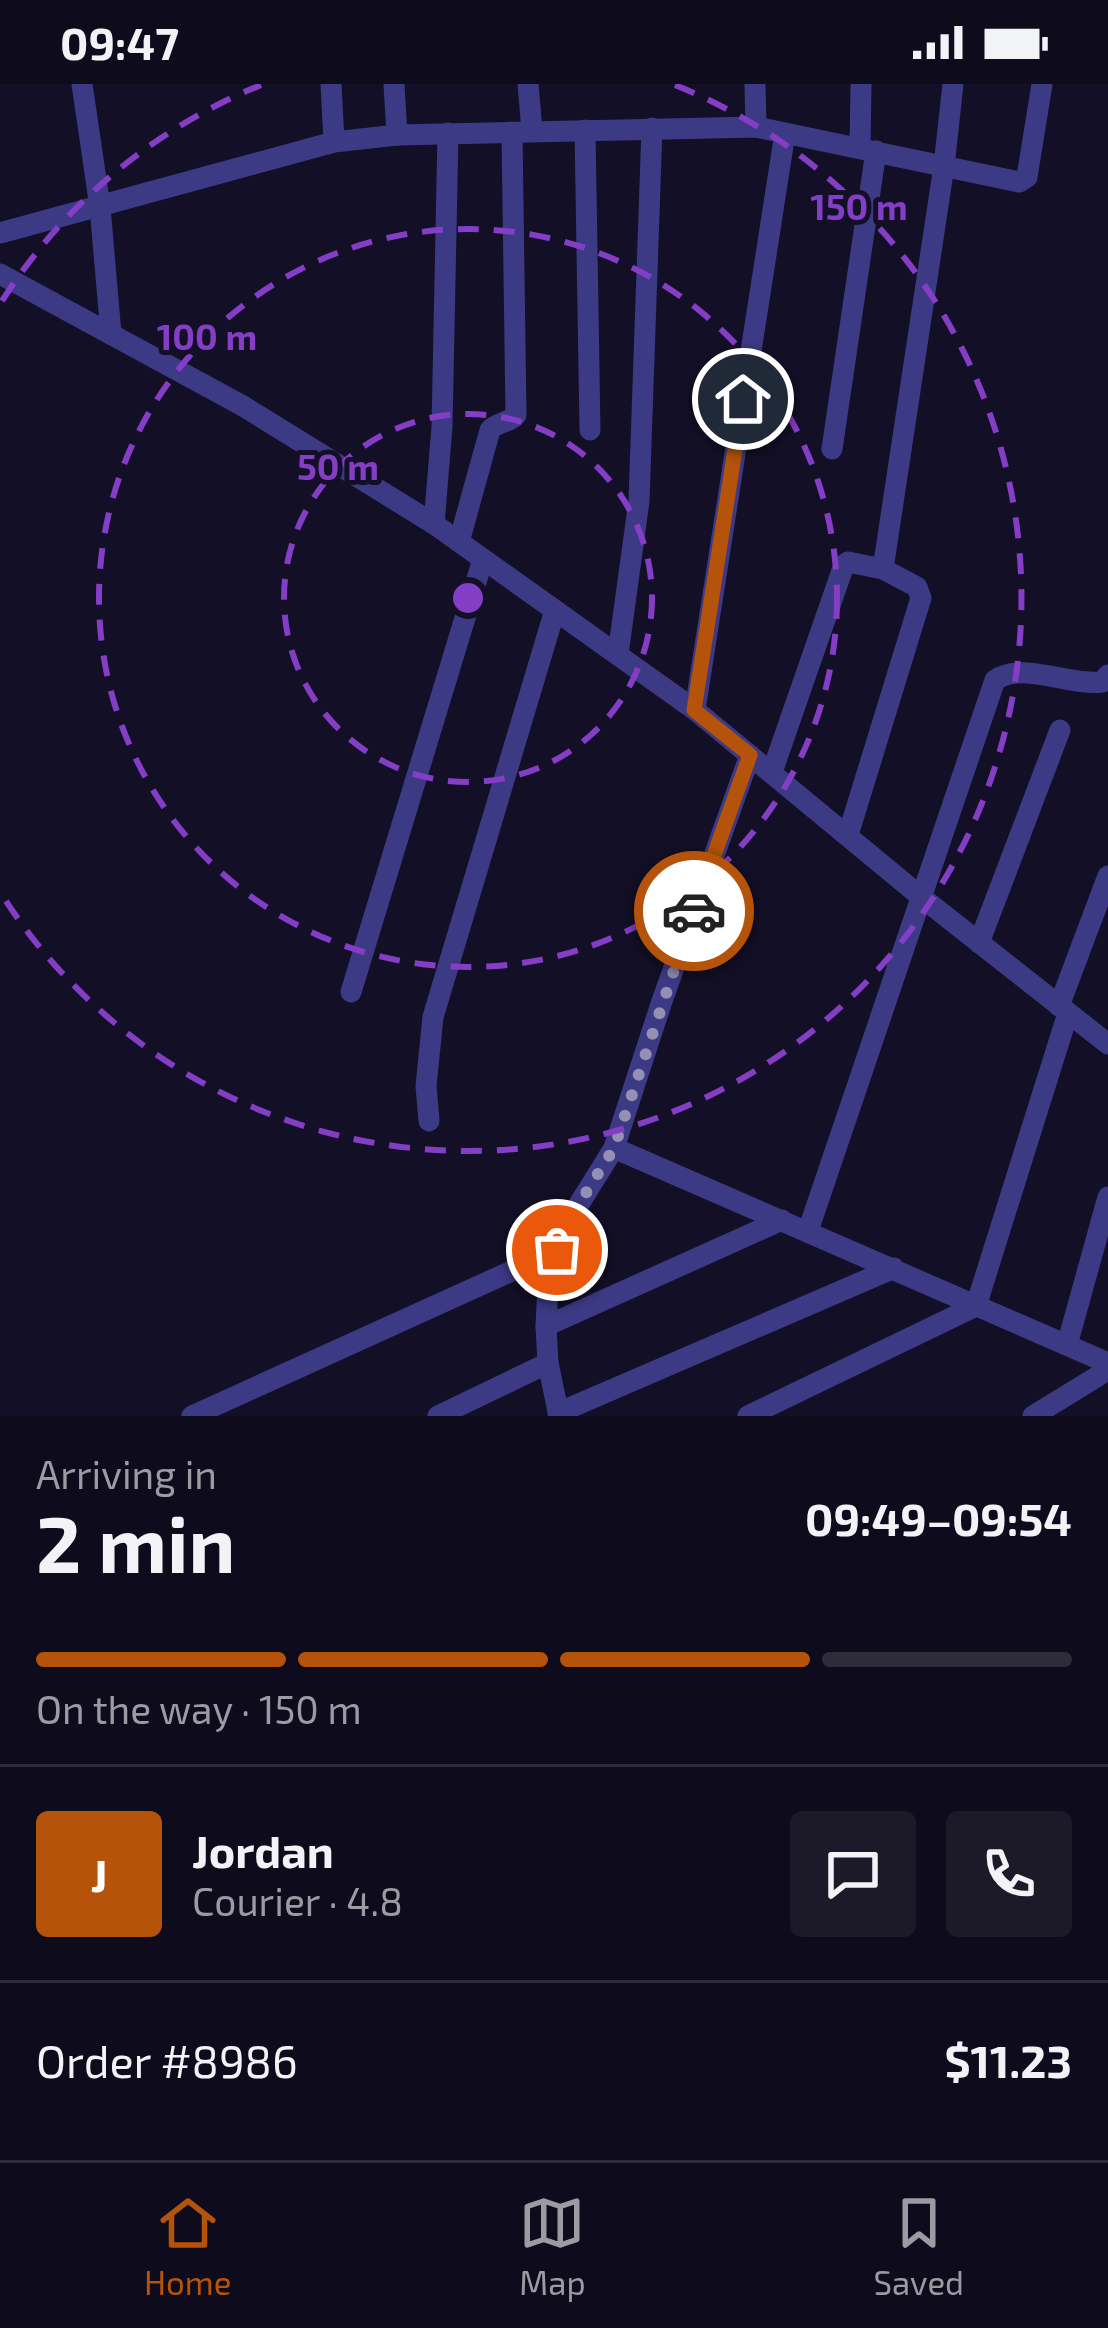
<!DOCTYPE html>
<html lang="en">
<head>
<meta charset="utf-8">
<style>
  :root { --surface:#0e0b1c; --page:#1c1929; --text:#f1f3f6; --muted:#9b9ba3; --line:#2e2b3b; --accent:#b45309 }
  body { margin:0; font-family:"Exo 2",sans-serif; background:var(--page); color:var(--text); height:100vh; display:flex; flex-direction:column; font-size:45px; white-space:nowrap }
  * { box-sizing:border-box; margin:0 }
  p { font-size:39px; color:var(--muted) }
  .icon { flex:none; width:66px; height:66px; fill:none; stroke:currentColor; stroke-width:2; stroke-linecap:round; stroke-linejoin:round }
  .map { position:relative; height:1332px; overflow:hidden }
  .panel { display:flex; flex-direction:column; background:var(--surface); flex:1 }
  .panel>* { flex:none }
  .pin { position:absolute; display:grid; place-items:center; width:102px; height:102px; color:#fff; margin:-51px; border:6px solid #fff; border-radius:50%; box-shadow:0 3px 12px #0007 }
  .courier { position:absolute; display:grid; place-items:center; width:120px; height:120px; margin:-60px; border:9px solid #b45309; border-radius:50%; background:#fff; color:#222; box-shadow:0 3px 15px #0007 }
  .overview em { font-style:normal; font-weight:700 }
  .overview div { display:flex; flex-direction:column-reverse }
  .overview { display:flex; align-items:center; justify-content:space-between; height:204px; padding:0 36px }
  h1 { font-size:78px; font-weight:700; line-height:90px }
  .bar { display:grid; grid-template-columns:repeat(4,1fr); gap:18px 12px; align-content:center; height:144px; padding:0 36px }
  .bar i { height:15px; border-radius:9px; background:var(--line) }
  .bar .active { background:var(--accent) }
  .bar p { grid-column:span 4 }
  .line { display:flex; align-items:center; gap:30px; padding:0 36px; border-top:3px solid var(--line) }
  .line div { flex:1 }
  .round { display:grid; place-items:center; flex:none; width:126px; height:126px; border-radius:12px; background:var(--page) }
  .status { display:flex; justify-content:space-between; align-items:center; height:84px; padding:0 60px; background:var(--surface); direction:ltr }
  .status svg { height:33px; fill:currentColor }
  .tabs { display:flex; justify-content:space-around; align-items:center; height:168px; border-top:3px solid var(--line); background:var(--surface); font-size:33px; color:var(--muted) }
  .tabs a { display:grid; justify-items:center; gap:6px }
  .tabs .active { color:var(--accent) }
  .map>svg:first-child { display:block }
</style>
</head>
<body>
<div class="status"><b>09:47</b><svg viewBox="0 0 49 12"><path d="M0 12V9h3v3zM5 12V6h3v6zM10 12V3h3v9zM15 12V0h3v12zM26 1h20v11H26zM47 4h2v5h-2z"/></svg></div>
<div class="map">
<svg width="1108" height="1332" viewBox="0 0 1108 1332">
  <rect width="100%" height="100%" fill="#130f26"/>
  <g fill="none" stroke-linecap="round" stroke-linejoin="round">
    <g stroke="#3d3a85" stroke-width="21">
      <polyline points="82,0 100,123 111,250"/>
      <polyline points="331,0 334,58"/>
      <polyline points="394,0 397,51"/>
      <polyline points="528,0 532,47"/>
      <polyline points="755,0 756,43"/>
      <polyline points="585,46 590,346"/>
      <polyline points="860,63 861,0"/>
      <polyline points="0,149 334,58 397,51 756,43 1019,98 1027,93 1042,0"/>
      <polyline points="0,190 243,322 434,440 695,626 920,812 1108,960"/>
      <polyline points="832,365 876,67"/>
      <polyline points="434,440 442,343 448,49"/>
      <path d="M459 458 490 346C497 338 509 339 516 331L512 48"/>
      <polyline points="618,570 639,417 652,44"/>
      <polyline points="695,626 785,49"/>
      <polyline points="772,688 844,481 848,478 883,485 944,82 953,0"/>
      <polyline points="848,751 921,514 917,503 883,485"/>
      <polyline points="979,859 1060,646"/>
      <polyline points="351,908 483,475"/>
      <polyline points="1059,922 1108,792"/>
      <polyline points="429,1037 426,1002 433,933 555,526"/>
      <polyline points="614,1064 1108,1279"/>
      <path d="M808 1147 995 596C1022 577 1069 602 1102 598L1108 591"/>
      <polyline points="546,1242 782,1136"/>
      <polyline points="1067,1261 1108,1113"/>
      <polyline points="558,1329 894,1184"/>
      <polyline points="192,1332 558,1166"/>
      <polyline points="438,1332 548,1279"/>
      <polyline points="559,1332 548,1279 546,1242 548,1200 558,1166 576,1125 614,1064 662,917 750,671"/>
      <polyline points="748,1332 976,1222 1068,929"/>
      <polyline points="1033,1332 1108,1286"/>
    </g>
  </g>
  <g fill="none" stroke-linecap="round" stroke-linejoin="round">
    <polyline stroke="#948fb3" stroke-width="12" stroke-dasharray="0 21.6" points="557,1166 576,1125 614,1064 694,827"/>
    <polyline stroke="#b45309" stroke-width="15" points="694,827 750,671 694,626 743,315"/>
  </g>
  <g fill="none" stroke="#843dc5" stroke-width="6" stroke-dasharray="21 15">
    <circle cx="468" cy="514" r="184"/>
    <circle cx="468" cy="514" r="369"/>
    <path d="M2 217A553 553 0 0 1 261 1M675 1A553 553 0 1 1 2 811"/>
  </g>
  <circle cx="468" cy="514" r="18" fill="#843dc5" stroke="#130f26" stroke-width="6"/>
  <g font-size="36" text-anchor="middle" font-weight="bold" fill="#843dc5" stroke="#130f26" stroke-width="10" stroke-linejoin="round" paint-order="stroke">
    <text x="859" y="136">150 m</text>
    <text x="207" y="266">100 m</text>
    <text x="338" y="396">50 m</text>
  </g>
</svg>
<div class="pin" style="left:557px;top:1166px;background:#ea580c"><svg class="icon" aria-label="bag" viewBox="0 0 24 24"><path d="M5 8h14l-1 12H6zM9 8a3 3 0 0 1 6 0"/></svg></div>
<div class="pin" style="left:743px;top:315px;background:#1f2937"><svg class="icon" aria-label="home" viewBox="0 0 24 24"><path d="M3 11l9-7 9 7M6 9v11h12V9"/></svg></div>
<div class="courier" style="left:694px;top:827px"><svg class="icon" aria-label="car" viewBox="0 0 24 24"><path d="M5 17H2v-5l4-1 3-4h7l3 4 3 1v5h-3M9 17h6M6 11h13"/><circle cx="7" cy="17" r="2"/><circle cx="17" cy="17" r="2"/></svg></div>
</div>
<section class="panel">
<div class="overview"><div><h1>2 min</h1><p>Arriving in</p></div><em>09:49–09:54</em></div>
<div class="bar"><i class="active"></i><i class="active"></i><i class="active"></i><i></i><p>On the way · 150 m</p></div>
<div class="line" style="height:216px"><b class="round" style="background:var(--accent);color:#fff">J</b><div><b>Jordan</b><p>Courier · 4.8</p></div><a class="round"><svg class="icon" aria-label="chat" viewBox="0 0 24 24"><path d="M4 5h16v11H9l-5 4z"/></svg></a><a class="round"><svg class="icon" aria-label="phone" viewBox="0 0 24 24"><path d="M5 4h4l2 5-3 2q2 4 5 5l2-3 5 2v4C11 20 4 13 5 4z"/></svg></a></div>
<div class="line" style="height:156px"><div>Order #8986</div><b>$11.23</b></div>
</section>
<nav class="tabs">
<a class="active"><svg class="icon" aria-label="home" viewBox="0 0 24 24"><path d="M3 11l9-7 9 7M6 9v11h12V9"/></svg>Home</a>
<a><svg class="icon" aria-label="map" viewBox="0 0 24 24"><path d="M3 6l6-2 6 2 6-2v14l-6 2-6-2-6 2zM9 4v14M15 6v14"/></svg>Map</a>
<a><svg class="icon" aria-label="saved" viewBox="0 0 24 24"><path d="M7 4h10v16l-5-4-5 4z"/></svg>Saved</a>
</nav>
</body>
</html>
